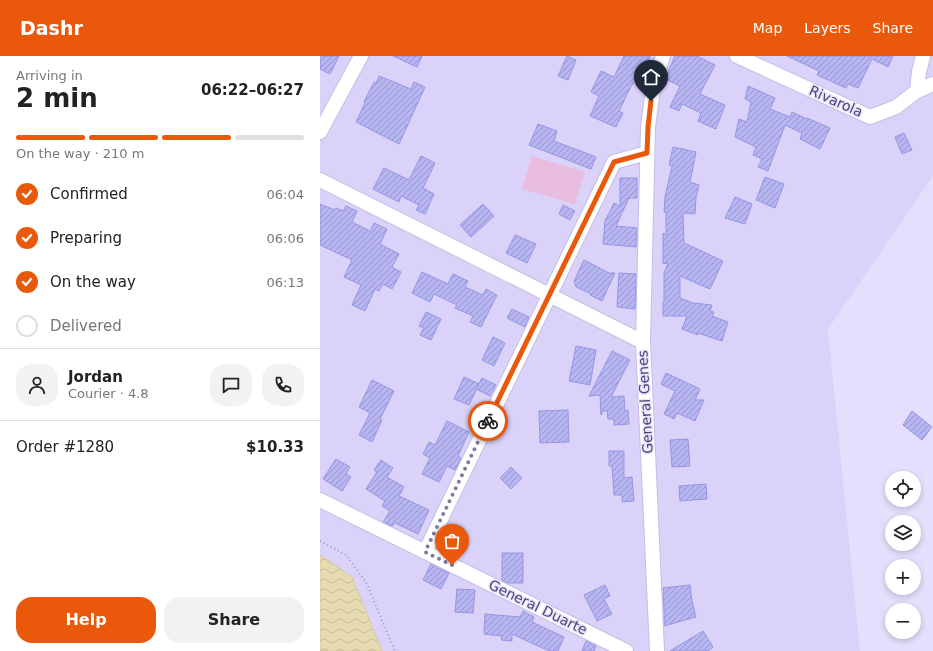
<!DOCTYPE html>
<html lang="en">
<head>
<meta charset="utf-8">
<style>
  :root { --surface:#fff; --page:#f2f2f2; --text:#222; --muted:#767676; --line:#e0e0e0; --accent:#ea580c }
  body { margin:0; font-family:"DejaVu Sans",sans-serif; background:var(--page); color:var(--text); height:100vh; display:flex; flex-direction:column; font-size:15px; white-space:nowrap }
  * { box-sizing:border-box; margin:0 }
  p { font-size:13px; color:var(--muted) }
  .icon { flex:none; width:22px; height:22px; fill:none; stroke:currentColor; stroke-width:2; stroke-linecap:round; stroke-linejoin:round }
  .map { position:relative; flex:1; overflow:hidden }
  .sheet { display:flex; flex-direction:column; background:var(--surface); width:320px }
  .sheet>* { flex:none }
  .tools { position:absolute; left:565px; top:415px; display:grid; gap:8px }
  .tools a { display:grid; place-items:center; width:36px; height:36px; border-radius:50%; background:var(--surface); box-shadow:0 2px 6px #0003; font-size:20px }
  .pin { position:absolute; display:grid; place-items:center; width:34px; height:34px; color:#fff; margin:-41px -17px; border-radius:50% 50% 50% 0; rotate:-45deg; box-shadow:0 0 4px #0007 }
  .pin .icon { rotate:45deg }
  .courier { position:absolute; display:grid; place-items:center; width:40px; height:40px; margin:-20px; border:3px solid #ea580c; border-radius:50%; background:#fff; color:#222; box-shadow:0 1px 5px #0007 }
  .headline em { font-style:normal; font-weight:700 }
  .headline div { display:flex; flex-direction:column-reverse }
  .headline { display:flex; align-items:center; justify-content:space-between; height:68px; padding:0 16px }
  h1 { font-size:26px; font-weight:700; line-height:30px }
  .bar { display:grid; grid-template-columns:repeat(4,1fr); gap:6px 4px; align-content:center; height:48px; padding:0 16px }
  .bar i { height:5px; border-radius:3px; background:var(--line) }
  .bar .current { background:var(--accent) }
  .bar p { grid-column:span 4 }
  .line { display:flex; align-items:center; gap:10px; padding:0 16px; border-top:1px solid var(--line) }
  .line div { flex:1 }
  .round { display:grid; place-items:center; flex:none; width:42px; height:42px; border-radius:16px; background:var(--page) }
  ol { padding:0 16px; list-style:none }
  li { display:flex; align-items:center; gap:12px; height:44px }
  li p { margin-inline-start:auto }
  li .icon { padding:4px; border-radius:50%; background:var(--accent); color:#fff; stroke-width:4 }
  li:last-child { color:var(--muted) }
  li i { width:22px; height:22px; border:2px solid var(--line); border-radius:50% }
  .action { display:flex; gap:8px; margin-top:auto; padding:8px 16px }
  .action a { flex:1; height:46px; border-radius:16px; background:var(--accent); color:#fff; font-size:16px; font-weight:700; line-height:46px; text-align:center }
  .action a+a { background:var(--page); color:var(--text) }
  header { display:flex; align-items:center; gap:24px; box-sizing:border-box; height:56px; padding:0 20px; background:var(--accent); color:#fff }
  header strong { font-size:19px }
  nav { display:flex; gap:22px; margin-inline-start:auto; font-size:14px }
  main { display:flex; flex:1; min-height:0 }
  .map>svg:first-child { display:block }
</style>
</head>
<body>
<header>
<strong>Dashr</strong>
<nav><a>Map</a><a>Layers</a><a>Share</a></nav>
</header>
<main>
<section class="sheet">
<div class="headline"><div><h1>2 min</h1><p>Arriving in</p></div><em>06:22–06:27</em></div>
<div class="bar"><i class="current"></i><i class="current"></i><i class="current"></i><i></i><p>On the way · 210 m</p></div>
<ol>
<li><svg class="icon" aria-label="check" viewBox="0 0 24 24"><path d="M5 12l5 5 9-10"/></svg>Confirmed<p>06:04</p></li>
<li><svg class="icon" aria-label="check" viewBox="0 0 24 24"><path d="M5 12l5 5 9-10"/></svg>Preparing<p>06:06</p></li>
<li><svg class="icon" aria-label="check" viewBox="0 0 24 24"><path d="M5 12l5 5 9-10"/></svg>On the way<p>06:13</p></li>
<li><i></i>Delivered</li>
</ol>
<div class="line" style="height:72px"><a class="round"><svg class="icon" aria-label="person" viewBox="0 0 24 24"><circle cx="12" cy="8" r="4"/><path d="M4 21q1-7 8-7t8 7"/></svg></a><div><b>Jordan</b><p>Courier · 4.8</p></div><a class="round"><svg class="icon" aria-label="chat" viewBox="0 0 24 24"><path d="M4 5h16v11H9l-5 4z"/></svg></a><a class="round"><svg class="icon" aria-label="phone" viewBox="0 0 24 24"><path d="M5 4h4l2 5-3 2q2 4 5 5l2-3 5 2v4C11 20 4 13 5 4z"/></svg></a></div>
<div class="line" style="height:52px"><div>Order #1280</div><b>$10.33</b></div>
<div class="action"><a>Help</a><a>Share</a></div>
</section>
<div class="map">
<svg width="613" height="595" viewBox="0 0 613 595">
  <defs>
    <pattern id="water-waves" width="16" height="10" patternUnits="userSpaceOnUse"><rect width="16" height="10" fill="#e6dab3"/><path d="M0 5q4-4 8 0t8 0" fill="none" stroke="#c7bc9d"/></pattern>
    <pattern id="building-hatch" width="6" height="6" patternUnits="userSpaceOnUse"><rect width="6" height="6" fill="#b7b5f2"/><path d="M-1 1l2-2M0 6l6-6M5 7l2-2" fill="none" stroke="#9795c8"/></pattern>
  </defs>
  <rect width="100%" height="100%" fill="#e5defc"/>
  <polygon fill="#dad2f9" points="0,0 613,0 613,120 508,273 540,595 0,595"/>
  <polygon fill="#e9bddf" points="212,100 265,116 255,148 202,133"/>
  <polygon fill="url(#water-waves)" stroke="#d8ca99" points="0,499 32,521 62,595 0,595"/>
  <g fill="url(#building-hatch)" stroke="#9695e5">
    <polygon points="0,0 19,0 10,18 0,13"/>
    <polygon points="73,0 102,0 97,11"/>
    <polygon points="247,0 256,4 248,24 238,20"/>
    <polygon points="304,0 330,0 323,16 319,14 313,28 312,28 299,55 303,57 296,71 270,60 279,40 271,36 281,15 294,21"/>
    <polygon points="355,0 377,0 395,9 380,38 405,49 396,73 378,65 381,57 362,48 359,55 350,51 360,30 345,23"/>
    <polygon points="467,0 573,0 568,11 552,3 538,32 528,28 526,32 497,19 499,15"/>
    <polygon points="59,20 91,33 94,26 105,31 79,88 36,66 45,47 44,46 54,26 56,27"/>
    <polygon points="428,30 455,42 450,53 470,61 472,56 487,63 487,62 510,72 500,93 480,83 482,77 465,69 448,115 438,111 442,103 433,99 436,91 415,81 419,63 427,66 431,46 425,43"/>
    <polygon points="218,68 237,75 234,85 276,101 271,113 209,89"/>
    <polygon points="584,77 592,94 582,98 575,81"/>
    <polygon points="353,91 376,96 370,126 379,129 376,141 375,158 363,157 364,187 403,205 390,233 360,220 360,242 373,247 392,249 390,255 394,256 392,260 408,266 402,285 378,277 378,279 362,273 367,260 343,260 343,246 344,246 344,217 348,207 343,208 343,177 346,179 346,156 344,156 345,141 352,110 349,109"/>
    <polygon points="101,100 115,107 103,132 114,138 105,158 96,154 99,149 81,140 79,146 53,133 64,112 89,124"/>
    <polygon points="445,121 464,128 455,152 436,144"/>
    <polygon points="300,122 317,122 317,142 309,142 296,170 317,172 316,191 283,188 285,165 294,147 300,150"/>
    <polygon points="415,141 432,148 425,168 405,162"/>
    <polygon points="0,148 15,154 16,152 23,155 26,150 37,155 32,166 50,175 54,167 67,173 60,188 79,198 72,211 81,216 72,233 63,228 59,235 55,233 45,255 32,249 41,229 24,221 32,204 0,189"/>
    <polygon points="163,148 174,160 151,181 140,169"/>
    <polygon points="243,149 255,155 250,164 239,158"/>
    <polygon points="195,179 216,188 207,207 186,197"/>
    <polygon points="264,204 289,217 295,217 282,245 270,239 271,238 256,231 254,225"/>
    <polygon points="102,216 128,228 133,218 148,225 145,231 163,239 166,233 177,239 161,271 150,266 153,260 135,252 137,249 114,238 110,246 92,237"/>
    <polygon points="299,217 316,218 315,253 297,251"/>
    <polygon points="192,253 209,261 205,271 187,262"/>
    <polygon points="106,256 121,263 111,284 100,279 104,272 99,270"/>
    <polygon points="173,281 185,287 174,310 162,304"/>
    <polygon points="256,290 276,294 270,329 249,325"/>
    <polygon points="292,295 310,304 291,341 304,340 305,355 308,354 309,368 294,369 294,363 288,363 287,355 283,355 281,359 280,339 269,340"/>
    <polygon points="346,317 380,333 375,344 384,344 375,365 357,357 354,363 344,358 355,335 341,328"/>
    <polygon points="144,321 159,328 149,349 134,343"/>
    <polygon points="162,322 176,329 170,340 156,333"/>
    <polygon points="52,324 74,335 60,363 62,364 52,386 39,379 50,357 39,351"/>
    <polygon points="248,354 249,386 220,387 219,355"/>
    <polygon points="592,355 612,371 602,384 583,369"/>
    <polygon points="127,365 149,376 138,400 141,402 135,414 127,410 119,426 102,418 110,402 103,398 109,386 115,389"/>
    <polygon points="368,383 370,410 352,411 350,384"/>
    <polygon points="289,395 304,395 304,422 312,421 314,445 302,446 302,439 294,439 292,410 289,410"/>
    <polygon points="16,403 30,411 26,418 31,421 22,435 3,423"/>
    <polygon points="61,404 73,412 67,421 84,431 79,440 109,454 98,478 75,467 72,470 63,466 70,455 62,450 65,445 46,433 57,416 54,414"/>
    <polygon points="191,411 202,422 191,433 180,422"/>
    <polygon points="386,428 387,443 360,445 359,430"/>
    <polygon points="182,497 203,497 203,527 188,527 182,524"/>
    <polygon points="111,508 129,517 121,533 103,524"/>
    <polygon points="285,529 290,540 284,543 292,558 277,565 264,539"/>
    <polygon points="370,529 372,545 376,561 344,570 344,553 343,532"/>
    <polygon points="137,533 155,534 153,557 135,556"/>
    <polygon points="203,555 214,561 212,566 244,581 238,595 229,595 192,578 192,585 181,584 182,580 164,578 165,558 200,561"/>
    <polygon points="383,575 393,591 388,595 350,595"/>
    <polygon points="266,585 276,590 274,595 262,595"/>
  </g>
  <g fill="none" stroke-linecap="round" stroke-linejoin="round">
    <defs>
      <g id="minor">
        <polyline points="417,0 550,61 576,51 597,35 613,28"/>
        <polyline points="597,35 599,16 603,0"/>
        <polyline points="0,76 41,0"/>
        <polyline points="0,124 323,286"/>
        <polyline points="0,444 306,595"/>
        <polyline points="105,496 294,106 327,97"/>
        <polyline points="337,595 323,286 328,71 333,32 343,0"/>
      </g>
    </defs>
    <use href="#minor" stroke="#c3bfe5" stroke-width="16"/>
    <polyline stroke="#9a99d6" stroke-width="2" stroke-dasharray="1 3" stroke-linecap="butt" points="0,485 26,499 46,526 75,595"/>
    <use href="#minor" stroke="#fff" stroke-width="14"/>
  </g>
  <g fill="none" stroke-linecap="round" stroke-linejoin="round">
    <polyline stroke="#7e7ca2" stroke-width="4" stroke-dasharray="0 7.2" points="132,509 105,496 168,365"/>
    <polyline stroke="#ea580c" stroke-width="5" points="168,365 294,106 327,97 328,71 331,45"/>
  </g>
  <g text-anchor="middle" stroke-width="3" stroke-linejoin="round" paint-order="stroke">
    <g font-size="14" fill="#464772" stroke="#ebe4ff">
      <text transform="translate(516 45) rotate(24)" y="5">Rivarola</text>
      <text transform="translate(325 346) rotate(-93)" y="5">General Genes</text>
      <text transform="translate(218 551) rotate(26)" y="5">General Duarte</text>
    </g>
  </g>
</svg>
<div class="tools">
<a><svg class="icon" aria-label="locate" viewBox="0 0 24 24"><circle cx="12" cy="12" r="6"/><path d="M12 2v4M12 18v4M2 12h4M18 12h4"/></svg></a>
<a><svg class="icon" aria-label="layers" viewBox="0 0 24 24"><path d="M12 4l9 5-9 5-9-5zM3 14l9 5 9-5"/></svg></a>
<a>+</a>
<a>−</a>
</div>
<div class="pin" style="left:132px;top:509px;background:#ea580c"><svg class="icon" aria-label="bag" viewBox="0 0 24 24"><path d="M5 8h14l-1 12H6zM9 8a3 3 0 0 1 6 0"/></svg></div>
<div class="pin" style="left:331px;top:45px;background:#1f2937"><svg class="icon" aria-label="home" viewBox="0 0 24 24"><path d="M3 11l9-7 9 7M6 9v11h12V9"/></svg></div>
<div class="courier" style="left:168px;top:365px"><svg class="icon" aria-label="bike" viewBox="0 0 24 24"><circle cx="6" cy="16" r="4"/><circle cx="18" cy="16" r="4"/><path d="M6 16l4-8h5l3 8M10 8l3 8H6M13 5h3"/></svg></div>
</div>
</main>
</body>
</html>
